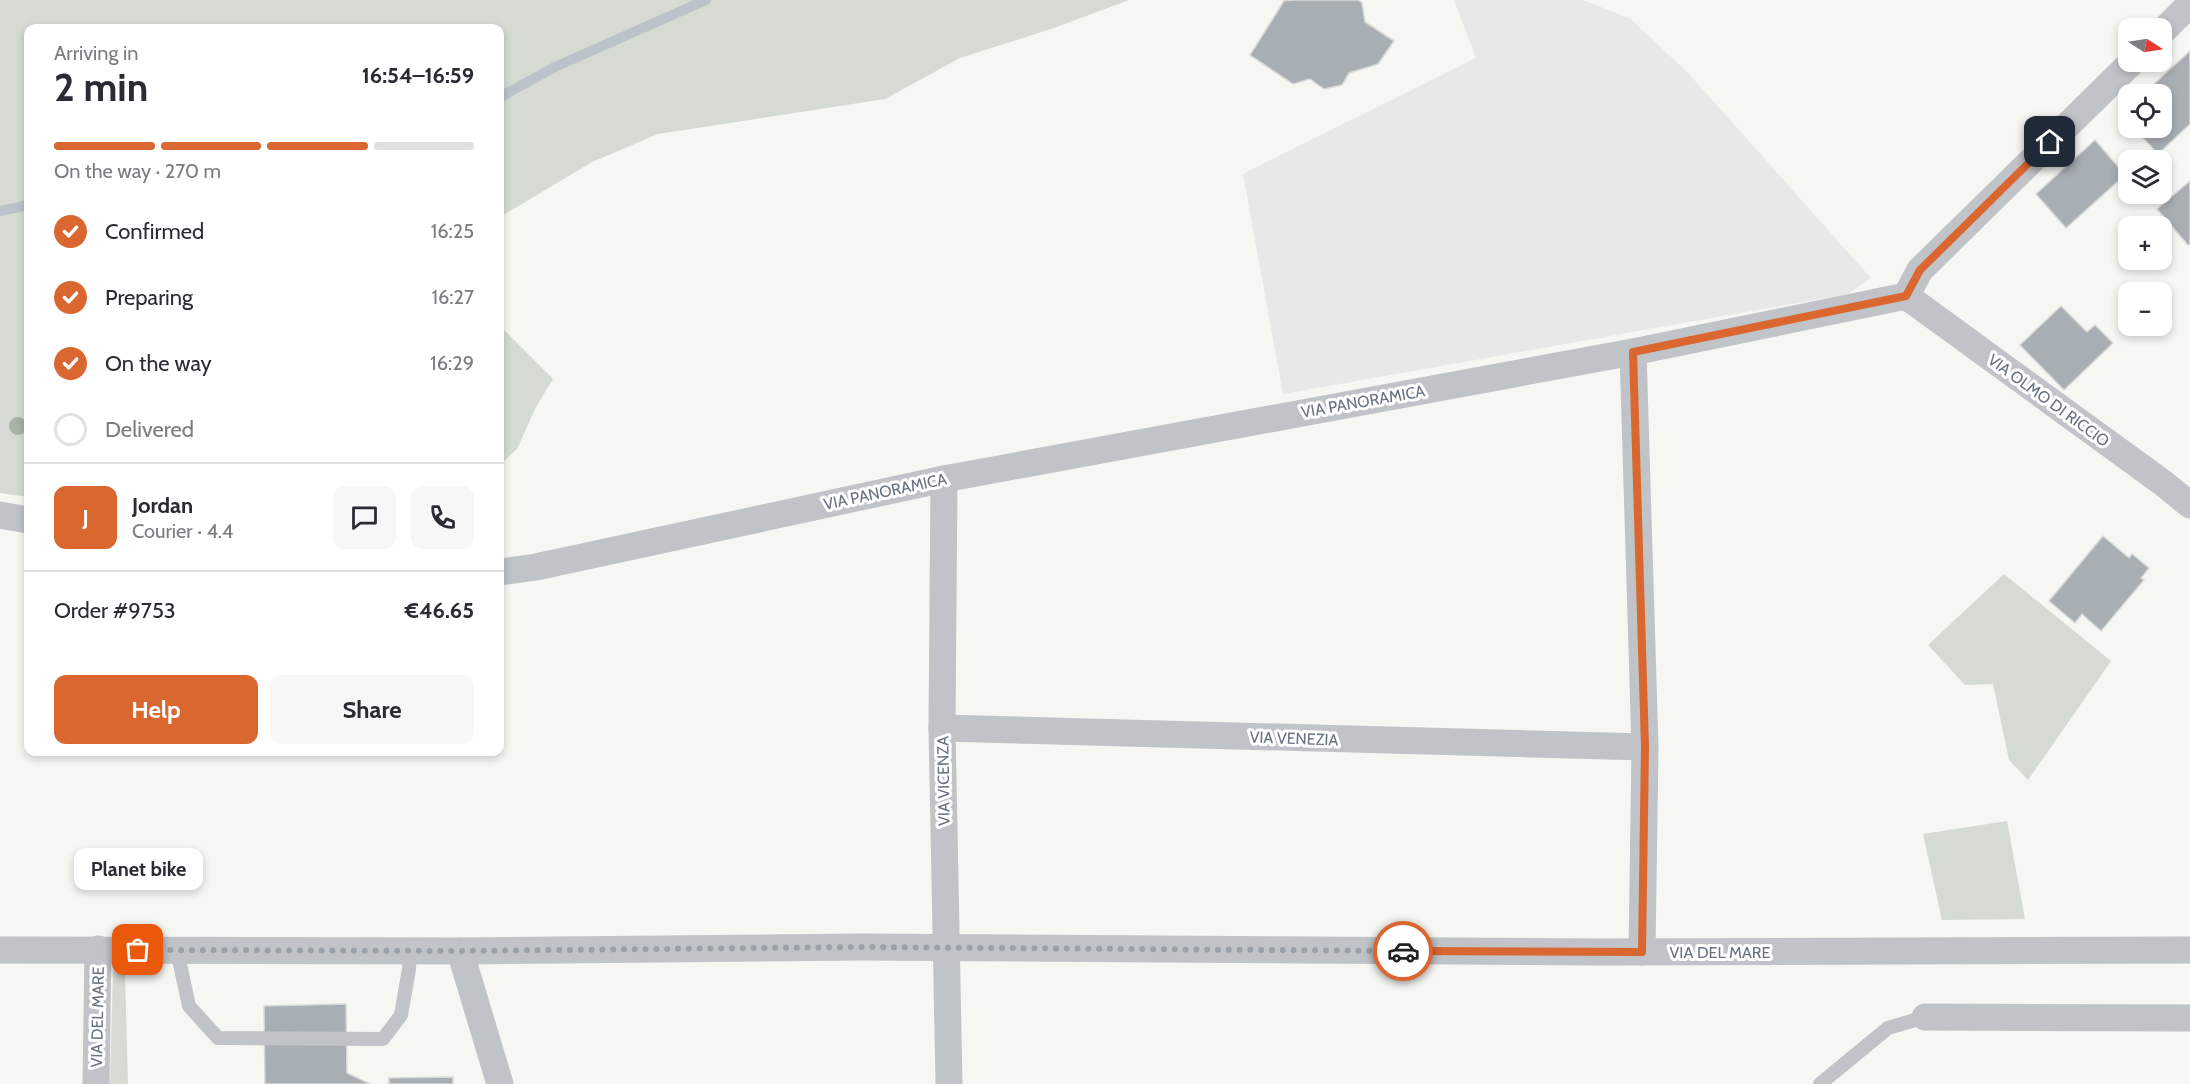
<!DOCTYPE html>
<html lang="en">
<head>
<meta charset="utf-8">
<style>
  :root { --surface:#fff; --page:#f7f7f7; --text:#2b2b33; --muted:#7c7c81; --line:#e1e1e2; --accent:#da6630 }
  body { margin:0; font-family:Cabin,sans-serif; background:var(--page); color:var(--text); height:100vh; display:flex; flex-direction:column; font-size:22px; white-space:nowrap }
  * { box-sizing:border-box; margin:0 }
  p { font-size:20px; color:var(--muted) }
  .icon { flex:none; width:33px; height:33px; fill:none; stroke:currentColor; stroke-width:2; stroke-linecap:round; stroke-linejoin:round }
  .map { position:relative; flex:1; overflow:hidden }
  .side { position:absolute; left:24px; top:24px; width:480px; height:732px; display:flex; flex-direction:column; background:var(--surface); border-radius:12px; box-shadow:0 3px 9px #0003 }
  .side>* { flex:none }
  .needle { width:39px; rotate:102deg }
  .tools { position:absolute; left:2118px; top:18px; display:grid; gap:12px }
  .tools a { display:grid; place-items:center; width:54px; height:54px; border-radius:12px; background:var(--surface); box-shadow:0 3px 9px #0003; font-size:30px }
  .pin { position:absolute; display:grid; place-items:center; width:51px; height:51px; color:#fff; margin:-26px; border-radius:12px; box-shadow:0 3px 9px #0006 }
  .courier { position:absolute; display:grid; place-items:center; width:60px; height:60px; margin:-30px; border:4px solid #da6630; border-radius:50%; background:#fff; color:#222; box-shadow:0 2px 8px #0007 }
  .bubble { position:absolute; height:42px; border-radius:12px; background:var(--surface); box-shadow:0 3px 9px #0003; font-size:20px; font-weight:700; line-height:42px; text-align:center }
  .headline em { font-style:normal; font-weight:700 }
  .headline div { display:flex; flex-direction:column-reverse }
  .headline { display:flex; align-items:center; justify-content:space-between; height:102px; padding:0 30px }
  h1 { font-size:39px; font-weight:700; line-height:45px }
  .bar { display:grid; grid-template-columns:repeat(4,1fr); gap:9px 6px; align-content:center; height:72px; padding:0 30px }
  .bar i { height:8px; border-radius:4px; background:var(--line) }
  .bar .current { background:var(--accent) }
  .bar p { grid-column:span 4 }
  .line { display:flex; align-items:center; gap:15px; padding:0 30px; border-top:2px solid var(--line) }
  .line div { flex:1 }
  .round { display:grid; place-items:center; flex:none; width:63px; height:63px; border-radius:12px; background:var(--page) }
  ol { padding:0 30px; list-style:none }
  li { display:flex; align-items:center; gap:18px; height:66px }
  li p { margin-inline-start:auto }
  li .icon { padding:6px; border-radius:50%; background:var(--accent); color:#fff; stroke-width:4 }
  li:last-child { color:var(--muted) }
  li i { width:33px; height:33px; border:3px solid var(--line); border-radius:50% }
  .cta { display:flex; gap:12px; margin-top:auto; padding:12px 30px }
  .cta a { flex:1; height:69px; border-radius:12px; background:var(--accent); color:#fff; font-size:24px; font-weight:700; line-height:69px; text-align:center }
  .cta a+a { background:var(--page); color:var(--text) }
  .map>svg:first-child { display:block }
</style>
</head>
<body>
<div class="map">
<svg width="2190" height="1084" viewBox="0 0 2190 1084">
  <rect width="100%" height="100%" fill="#f6f6f3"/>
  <polygon fill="#e7e8e7" points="1454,0 1583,0 1631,19 1688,73 1871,278 1848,294 1283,394 1243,174 1476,58"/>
  <g fill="#d5dbd3">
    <polygon points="0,0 1129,0 1054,28 960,58 885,99 658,134 592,162 500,217 500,28 28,28 28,497 0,493"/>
    <polygon points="500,326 553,379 536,407 517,449 500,465"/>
    <polygon points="2004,574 2111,661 2028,780 2009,760 1993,684 1965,685 1928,645"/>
    <polygon points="2007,821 2025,919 1942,920 1923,834"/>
    <polygon points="113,971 125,973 128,1084 110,1084"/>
  </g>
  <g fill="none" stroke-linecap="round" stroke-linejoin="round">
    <g stroke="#bac3c9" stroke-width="10">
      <polyline points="500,97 555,67 706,0"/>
      <polyline points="0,211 28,205"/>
    </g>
  </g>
  <g fill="#a7aeb4" stroke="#d8d8d6" stroke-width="1.5">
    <polygon points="1293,0 1358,0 1362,3 1365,22 1394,41 1378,64 1349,73 1342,85 1324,89 1310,79 1293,84 1250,55 1284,1"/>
    <polygon points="2190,51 2190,124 2158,154 2134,128 2162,128 2162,94 2143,94"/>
    <polygon points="2095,140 2125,175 2066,228 2036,194"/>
    <polygon points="2190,181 2190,244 2188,245 2157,209"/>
    <polygon points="2061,306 2087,332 2095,325 2113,343 2064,390 2020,345"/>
    <polygon points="2103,536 2129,558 2132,554 2149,568 2141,578 2144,580 2101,631 2082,614 2075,623 2049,601"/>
    <polygon points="346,1004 347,1073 370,1084 265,1084 264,1006"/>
    <polygon points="453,1077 453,1084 389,1084 389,1078"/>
  </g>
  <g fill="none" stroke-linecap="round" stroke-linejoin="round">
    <g stroke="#c0c3c7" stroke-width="14">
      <polyline points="177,950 189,1006 218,1038 383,1039 401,1015 409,969 410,951"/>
      <polyline points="1820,1084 1888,1028 1925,1017"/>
    </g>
    <g stroke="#c0c3c7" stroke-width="27">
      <polyline points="2162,32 2190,4"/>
      <polyline points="1906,296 2163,483 2190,505"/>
      <polyline points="1633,352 1645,747 1642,952"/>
      <polyline points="944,479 942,728 949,1084"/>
      <polyline points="0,515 28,520"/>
      <polyline points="500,572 536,567 944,479 1633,352 1906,296 1920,270 2132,62"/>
      <polyline points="942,728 1645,747"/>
      <polyline points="0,950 460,951 862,947 1599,952 2190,950"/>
      <polyline points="460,951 500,1084"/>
      <polyline points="1925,1017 2190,1018"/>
      <polyline points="96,1084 98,949"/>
    </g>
  </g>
  <circle fill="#a8b2a5" cx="18" cy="426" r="9"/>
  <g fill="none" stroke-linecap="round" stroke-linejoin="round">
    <polyline stroke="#99a2aa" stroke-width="6" stroke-dasharray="0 10.8" points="138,950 460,951 862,947 1403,951"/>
    <polyline stroke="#da6630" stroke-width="8" points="1403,951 1642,952 1645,747 1633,352 1906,296 1920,270 2050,142"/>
  </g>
  <g text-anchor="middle" stroke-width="6" stroke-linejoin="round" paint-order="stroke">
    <g font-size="16" fill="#677483" stroke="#fff">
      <text transform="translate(2049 400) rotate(36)" y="6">VIA OLMO DI RICCIO</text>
      <text transform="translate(1363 401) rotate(-10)" y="6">VIA PANORAMICA</text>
      <text transform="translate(885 491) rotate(-12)" y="6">VIA PANORAMICA</text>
      <text transform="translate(1294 738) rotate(2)" y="6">VIA VENEZIA</text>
      <text transform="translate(943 781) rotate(-91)" y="6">VIA VICENZA</text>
      <text x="1720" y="958">VIA DEL MARE</text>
      <text transform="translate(97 1017) rotate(-89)" y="6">VIA DEL MARE</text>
    </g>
  </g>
</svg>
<div class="tools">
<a><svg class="needle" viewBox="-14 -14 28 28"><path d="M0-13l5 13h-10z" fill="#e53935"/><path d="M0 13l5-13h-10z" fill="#7c7c81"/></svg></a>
<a><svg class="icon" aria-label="locate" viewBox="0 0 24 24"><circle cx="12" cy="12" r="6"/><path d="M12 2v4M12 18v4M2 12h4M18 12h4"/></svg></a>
<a><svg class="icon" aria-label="layers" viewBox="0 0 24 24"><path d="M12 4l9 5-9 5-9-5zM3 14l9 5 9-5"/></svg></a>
<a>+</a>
<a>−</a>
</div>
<div class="pin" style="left:138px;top:950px;background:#ea580c"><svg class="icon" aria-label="bag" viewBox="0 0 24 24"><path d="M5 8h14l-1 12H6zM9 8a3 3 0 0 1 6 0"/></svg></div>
<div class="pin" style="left:2050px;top:142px;background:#1f2937"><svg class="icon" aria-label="home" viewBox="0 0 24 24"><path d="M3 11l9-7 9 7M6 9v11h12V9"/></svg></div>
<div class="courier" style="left:1403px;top:951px"><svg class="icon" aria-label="car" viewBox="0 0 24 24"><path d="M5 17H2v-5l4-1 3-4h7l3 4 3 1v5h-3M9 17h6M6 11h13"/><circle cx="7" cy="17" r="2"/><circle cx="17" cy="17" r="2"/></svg></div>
<div class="bubble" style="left:74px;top:848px;width:129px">Planet bike</div>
<section class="side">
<div class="headline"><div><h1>2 min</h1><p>Arriving in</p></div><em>16:54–16:59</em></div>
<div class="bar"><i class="current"></i><i class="current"></i><i class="current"></i><i></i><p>On the way · 270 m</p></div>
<ol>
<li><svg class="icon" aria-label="check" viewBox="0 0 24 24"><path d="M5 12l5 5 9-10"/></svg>Confirmed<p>16:25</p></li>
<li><svg class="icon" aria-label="check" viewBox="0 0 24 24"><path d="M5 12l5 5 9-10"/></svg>Preparing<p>16:27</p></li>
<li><svg class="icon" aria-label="check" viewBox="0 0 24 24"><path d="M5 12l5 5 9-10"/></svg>On the way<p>16:29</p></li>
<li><i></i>Delivered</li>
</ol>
<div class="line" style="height:108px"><b class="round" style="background:var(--accent);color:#fff">J</b><div><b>Jordan</b><p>Courier · 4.4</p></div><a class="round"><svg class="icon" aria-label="chat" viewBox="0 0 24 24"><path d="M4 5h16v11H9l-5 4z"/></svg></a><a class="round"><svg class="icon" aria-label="phone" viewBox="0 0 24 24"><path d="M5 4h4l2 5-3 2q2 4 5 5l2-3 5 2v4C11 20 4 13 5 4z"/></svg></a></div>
<div class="line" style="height:78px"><div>Order #9753</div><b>€46.65</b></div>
<div class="cta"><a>Help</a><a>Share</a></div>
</section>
</div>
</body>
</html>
